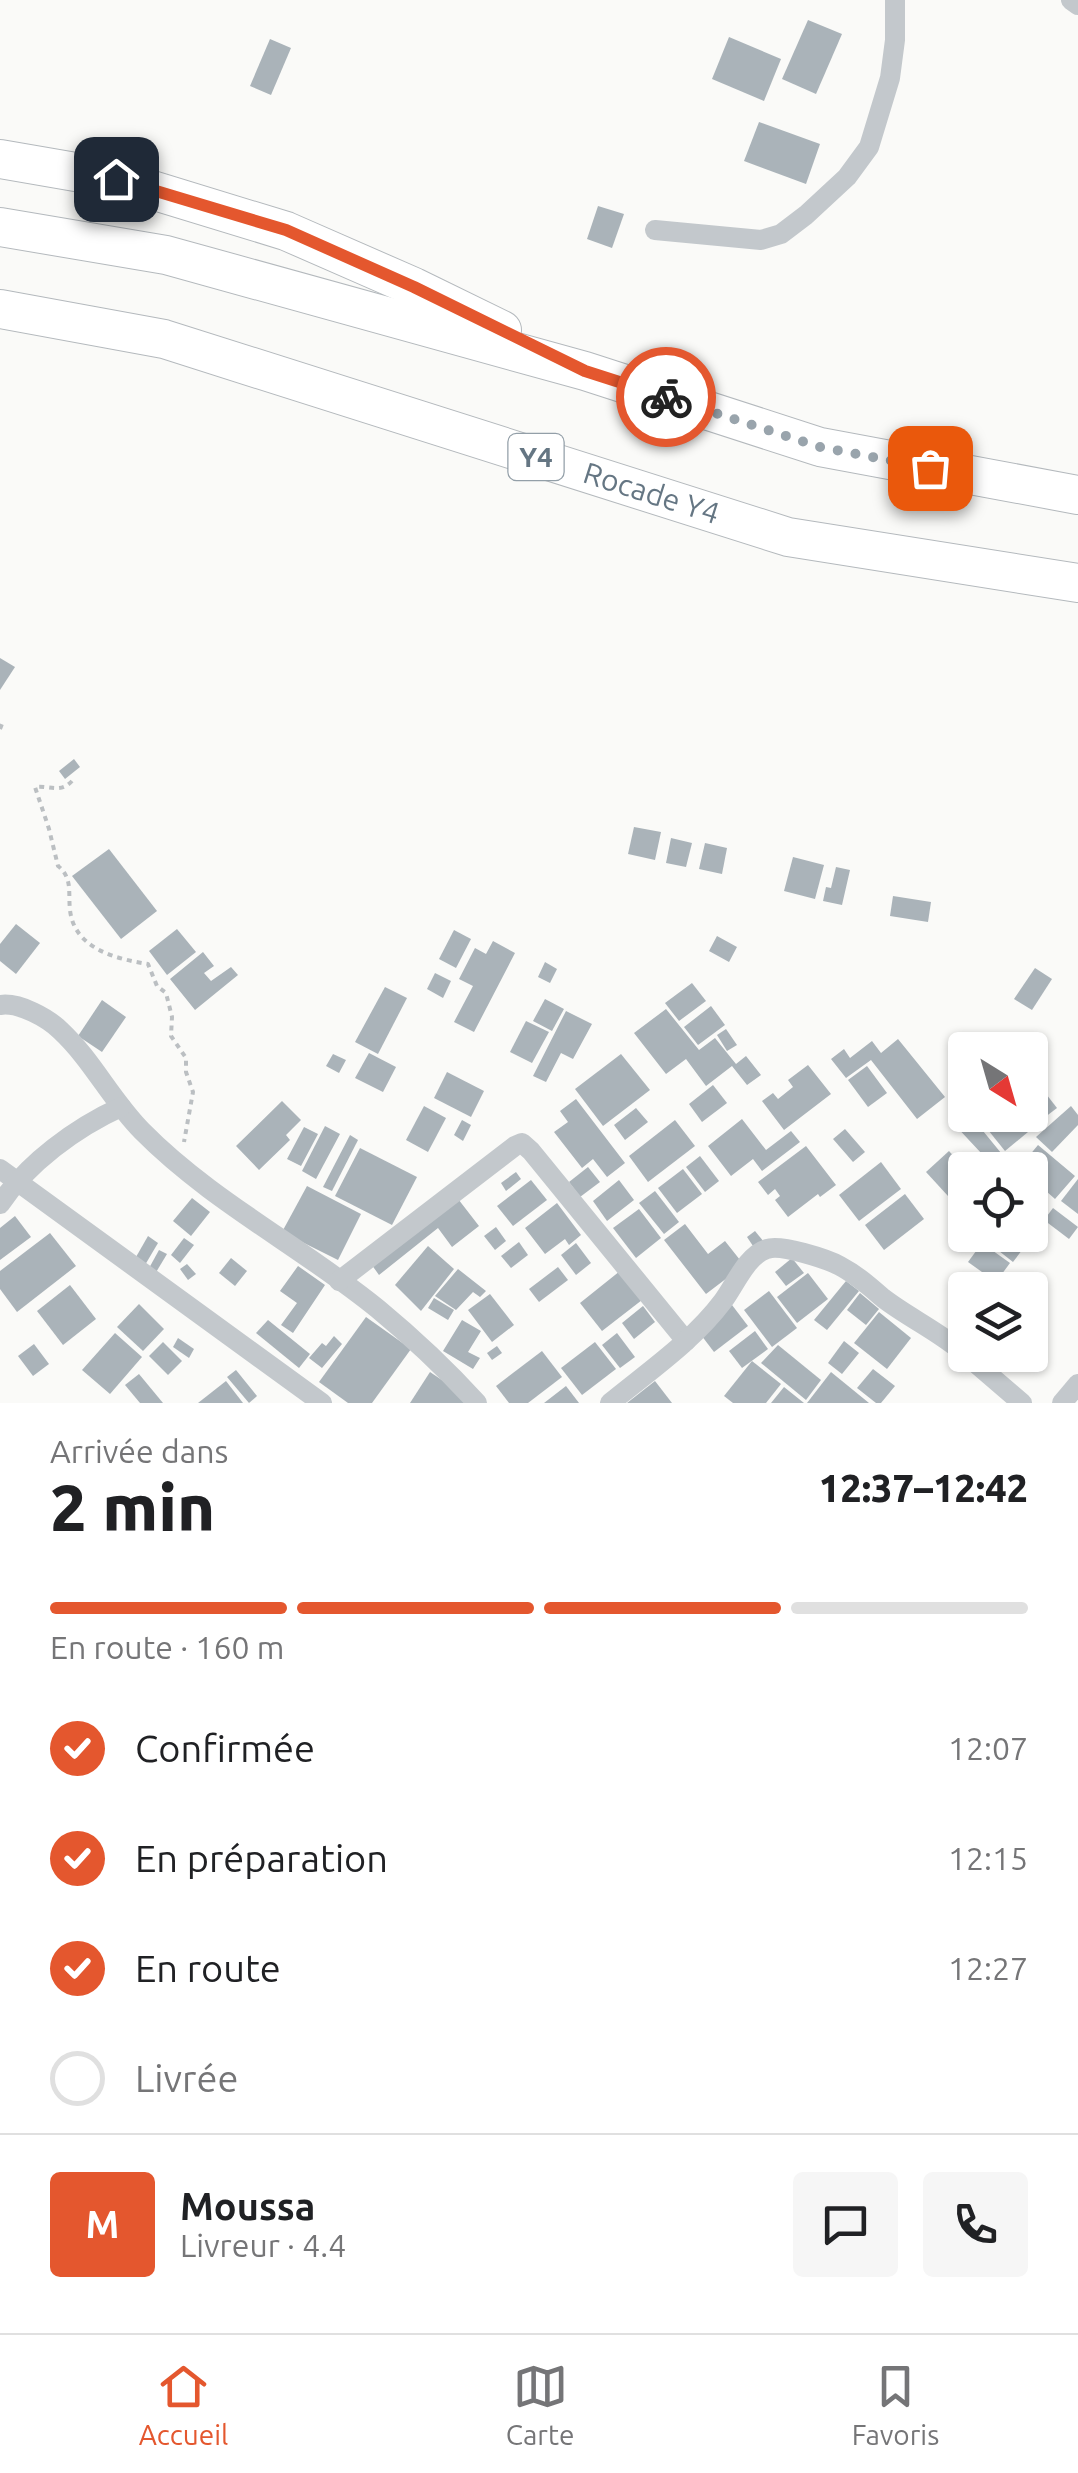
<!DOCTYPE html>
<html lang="fr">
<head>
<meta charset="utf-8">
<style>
  :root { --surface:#fff; --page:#f6f6f6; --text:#202124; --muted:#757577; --line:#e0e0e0; --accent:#e4572e }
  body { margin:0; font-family:Ubuntu,sans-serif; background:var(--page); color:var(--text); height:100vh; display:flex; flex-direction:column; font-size:38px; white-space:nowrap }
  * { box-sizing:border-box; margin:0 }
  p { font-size:32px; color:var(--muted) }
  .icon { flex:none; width:55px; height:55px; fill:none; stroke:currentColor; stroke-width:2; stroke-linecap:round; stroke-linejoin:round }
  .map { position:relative; height:1403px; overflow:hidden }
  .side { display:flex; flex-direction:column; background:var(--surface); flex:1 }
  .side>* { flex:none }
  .needle { width:65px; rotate:143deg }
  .fabs { position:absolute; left:948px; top:1032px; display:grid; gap:20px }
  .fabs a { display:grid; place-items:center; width:100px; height:100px; border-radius:10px; background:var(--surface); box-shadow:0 2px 8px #0004; font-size:50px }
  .pin { position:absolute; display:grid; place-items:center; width:85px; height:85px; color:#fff; margin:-42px; border-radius:20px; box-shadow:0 5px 15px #0006 }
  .courier { position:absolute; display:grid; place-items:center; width:100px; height:100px; margin:-50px; border:8px solid #e4572e; border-radius:50%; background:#fff; color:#222; box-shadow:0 2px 12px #0007 }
  .overview em { font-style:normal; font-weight:800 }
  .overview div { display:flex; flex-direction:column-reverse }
  .overview { display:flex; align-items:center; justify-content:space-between; height:170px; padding:0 50px }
  h1 { font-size:65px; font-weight:800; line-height:75px }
  .bar { display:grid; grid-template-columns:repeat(4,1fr); gap:15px 10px; align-content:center; height:120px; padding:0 50px }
  .bar i { height:12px; border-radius:8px; background:var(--line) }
  .bar .active { background:var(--accent) }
  .bar p { grid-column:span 4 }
  .line { display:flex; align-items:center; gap:25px; padding:0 50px; border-top:2px solid var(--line) }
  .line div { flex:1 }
  .round { display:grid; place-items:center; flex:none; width:105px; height:105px; border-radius:10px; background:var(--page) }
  ol { padding:0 50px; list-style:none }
  li { display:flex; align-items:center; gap:30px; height:110px }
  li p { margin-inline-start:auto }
  li .icon { padding:10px; border-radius:50%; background:var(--accent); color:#fff; stroke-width:4 }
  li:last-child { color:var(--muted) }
  li i { width:55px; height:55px; border:5px solid var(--line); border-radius:50% }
  .tabs { display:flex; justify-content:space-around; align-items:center; height:140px; border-top:2px solid var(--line); background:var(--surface); font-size:28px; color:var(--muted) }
  .tabs a { display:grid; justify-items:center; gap:5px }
  .tabs .active { color:var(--accent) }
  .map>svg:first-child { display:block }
</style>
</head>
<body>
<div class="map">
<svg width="1078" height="1403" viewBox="0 0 1078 1403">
  <rect width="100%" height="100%" fill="#fafaf8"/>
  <g fill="#aab3b9">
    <polygon points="808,20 842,34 816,94 782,79"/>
    <polygon points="729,37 781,59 764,101 712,79"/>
    <polygon points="270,39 291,48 271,95 250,86"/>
    <polygon points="759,122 820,144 806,184 744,161"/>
    <polygon points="598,206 624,214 612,248 587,239"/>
    <polygon points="0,658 15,667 0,690"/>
    <polygon points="74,759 80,767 65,779 59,771"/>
    <polygon points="634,827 661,832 655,860 628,854"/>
    <polygon points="671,838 692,843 686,867 666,863"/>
    <polygon points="705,843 727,848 722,874 699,869"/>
    <polygon points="109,849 157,911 121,939 72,876"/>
    <polygon points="793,857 824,865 815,899 784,891"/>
    <polygon points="836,867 850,870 842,905 823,901 826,887 831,888"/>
    <polygon points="893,896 931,902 928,922 890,916"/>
    <polygon points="16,924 40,943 16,974 0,961 0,944"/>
    <polygon points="177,929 196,952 167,975 149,951"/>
    <polygon points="454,930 471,939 456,968 439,959"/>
    <polygon points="717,936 737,947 729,962 709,951"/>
    <polygon points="493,941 515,953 474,1032 454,1022 473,986 459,979 475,948 486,954"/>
    <polygon points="203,952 214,966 204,973 211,981 231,967 238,975 195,1010 170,979"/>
    <polygon points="545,962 557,969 550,983 538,977"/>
    <polygon points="1035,968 1052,979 1032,1010 1014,999"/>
    <polygon points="435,973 451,981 443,998 427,989"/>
    <polygon points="692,983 706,1001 679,1021 665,1003"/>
    <polygon points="385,987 407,998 378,1054 355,1042"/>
    <polygon points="545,999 564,1009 552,1031 533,1021"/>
    <polygon points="102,1000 126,1017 102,1052 78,1036"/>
    <polygon points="711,1006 725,1025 698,1045 684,1027"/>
    <polygon points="666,1009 699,1050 715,1038 736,1064 746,1056 761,1075 747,1085 732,1066 706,1086 686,1059 666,1074 634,1033"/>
    <polygon points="566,1011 592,1024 573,1059 561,1053 546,1082 533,1076"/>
    <polygon points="526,1021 549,1032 532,1063 510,1052"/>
    <polygon points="726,1029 737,1045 727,1051 717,1035"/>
    <polygon points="898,1039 945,1097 917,1119 871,1060 846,1078 831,1059 844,1049 850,1058 872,1041 881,1053"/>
    <polygon points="969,1045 973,1050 965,1050 965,1069 955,1057"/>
    <polygon points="369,1053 396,1067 383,1092 355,1078"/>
    <polygon points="333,1054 346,1060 339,1073 326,1066"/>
    <polygon points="621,1054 650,1090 603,1126 575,1089"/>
    <polygon points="808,1065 831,1094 784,1130 762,1101 773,1093 778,1099 793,1087 788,1080"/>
    <polygon points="867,1066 887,1093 868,1107 848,1080"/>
    <polygon points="447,1072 484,1091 471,1117 434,1098"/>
    <polygon points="713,1085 727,1103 702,1122 689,1104"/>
    <polygon points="1043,1090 1057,1108 1036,1124 1030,1117 1030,1100"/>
    <polygon points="576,1099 625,1163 607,1177 593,1159 582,1168 554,1132 568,1122 560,1111"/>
    <polygon points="282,1101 301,1120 286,1135 290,1140 259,1170 236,1146"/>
    <polygon points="424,1106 446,1118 428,1152 406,1140"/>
    <polygon points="1071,1106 1078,1115 1078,1125 1052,1152 1036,1137"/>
    <polygon points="636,1108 648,1122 625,1140 614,1125"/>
    <polygon points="963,1115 970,1115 1001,1153 987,1165 980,1156 982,1154 953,1123"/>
    <polygon points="976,1115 1014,1115 1028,1132 1005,1151"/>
    <polygon points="742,1119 766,1150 791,1131 800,1142 762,1171 753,1159 731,1176 708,1146"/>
    <polygon points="462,1120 471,1125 463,1141 454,1135"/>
    <polygon points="675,1120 695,1146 648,1182 629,1156"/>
    <polygon points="325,1126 340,1134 316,1179 302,1171"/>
    <polygon points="304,1127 318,1134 301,1166 287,1159"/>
    <polygon points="845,1129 865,1152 853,1162 833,1139"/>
    <polygon points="350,1135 358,1140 332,1191 323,1187"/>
    <polygon points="1038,1145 1075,1176 1055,1199 1046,1191 1040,1198 1030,1190 1030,1170 1019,1168"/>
    <polygon points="806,1146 836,1185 820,1197 818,1194 788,1217 775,1200 780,1196 775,1189 768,1195 758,1182"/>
    <polygon points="360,1148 417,1177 392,1225 335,1196"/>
    <polygon points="949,1151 965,1169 965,1181 948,1196 926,1172"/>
    <polygon points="700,1156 719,1181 705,1192 686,1167"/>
    <polygon points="881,1162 901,1189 859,1221 839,1195"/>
    <polygon points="588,1167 600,1182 580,1197 569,1182"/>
    <polygon points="683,1169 702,1194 677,1213 658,1188"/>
    <polygon points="516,1172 521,1179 506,1191 501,1183"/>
    <polygon points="1078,1179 1078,1214 1061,1201"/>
    <polygon points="531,1180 547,1200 513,1226 497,1206"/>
    <polygon points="619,1180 634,1200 607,1221 593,1201"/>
    <polygon points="307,1186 361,1214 338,1260 282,1232"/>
    <polygon points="655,1191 679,1222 664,1234 639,1203"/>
    <polygon points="905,1194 924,1219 884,1250 865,1225"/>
    <polygon points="455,1195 479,1226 452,1247 438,1228 379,1275 369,1261"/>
    <polygon points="192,1198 210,1212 191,1236 173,1221"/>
    <polygon points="557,1203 581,1235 569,1245 565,1239 545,1254 525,1228"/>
    <polygon points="1053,1208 1078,1227 1069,1239 1044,1220"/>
    <polygon points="639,1209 661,1238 636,1258 613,1228"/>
    <polygon points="1030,1211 1044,1221 1013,1262 999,1251 1012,1235 1030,1235"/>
    <polygon points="15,1216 31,1237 0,1260 0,1228"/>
    <polygon points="685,1224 708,1254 725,1241 744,1265 706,1294 664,1240"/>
    <polygon points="496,1227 506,1241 495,1250 484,1236"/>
    <polygon points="755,1231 764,1242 755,1249 747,1237"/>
    <polygon points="50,1233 76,1266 17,1312 0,1289 0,1271"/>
    <polygon points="148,1236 158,1243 145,1265 136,1257"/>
    <polygon points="184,1238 194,1245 180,1263 171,1255"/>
    <polygon points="519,1242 528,1255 511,1268 501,1256"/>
    <polygon points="576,1243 591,1263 576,1275 561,1255"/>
    <polygon points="982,1243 1010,1263 996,1282 968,1262"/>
    <polygon points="428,1246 454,1269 421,1311 395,1285"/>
    <polygon points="159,1250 167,1254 155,1274 148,1270"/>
    <polygon points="231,1258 247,1271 235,1286 219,1273"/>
    <polygon points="792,1258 804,1273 786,1286 775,1272"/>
    <polygon points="187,1264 196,1274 188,1280 180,1269"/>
    <polygon points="298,1266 325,1285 293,1333 281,1325 297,1303 280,1291"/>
    <polygon points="558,1267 568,1280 539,1302 529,1289"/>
    <polygon points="458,1269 486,1291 480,1297 473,1292 456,1310 435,1296"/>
    <polygon points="620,1271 642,1300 602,1331 580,1303"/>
    <polygon points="808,1273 828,1299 797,1323 777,1297"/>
    <polygon points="846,1281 859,1291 827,1330 814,1320"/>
    <polygon points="1031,1281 1041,1288 1030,1303 1030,1290 1024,1290"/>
    <polygon points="70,1285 96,1319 63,1345 37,1311"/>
    <polygon points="769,1291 797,1328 772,1347 744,1310"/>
    <polygon points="860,1293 879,1309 866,1325 847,1310"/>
    <polygon points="490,1294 514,1325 492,1342 468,1310"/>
    <polygon points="434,1298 454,1310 448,1320 428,1308"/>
    <polygon points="139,1304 164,1329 143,1351 117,1327"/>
    <polygon points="732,1305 748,1326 714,1352 698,1331"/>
    <polygon points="643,1306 655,1322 634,1339 622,1323"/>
    <polygon points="879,1312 911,1338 887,1369 854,1343"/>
    <polygon points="366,1317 411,1349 372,1403 348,1403 319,1382"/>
    <polygon points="268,1320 310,1354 299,1368 256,1333"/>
    <polygon points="462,1320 481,1331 468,1352 480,1358 473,1369 443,1351"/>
    <polygon points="755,1331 768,1349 742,1368 729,1351"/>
    <polygon points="115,1333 142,1357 110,1394 82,1370"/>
    <polygon points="617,1333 635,1357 620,1368 602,1345"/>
    <polygon points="334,1336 342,1344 322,1368 309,1358 322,1343 326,1346"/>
    <polygon points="178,1338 194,1349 189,1358 173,1347"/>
    <polygon points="844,1341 859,1353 842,1374 828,1363"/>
    <polygon points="163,1342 182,1361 168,1375 149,1356"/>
    <polygon points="595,1342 616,1369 582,1395 561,1368"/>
    <polygon points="34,1344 49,1364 33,1376 18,1356"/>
    <polygon points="778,1345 821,1380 806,1400 761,1363"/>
    <polygon points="497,1346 502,1353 492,1360 487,1353"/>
    <polygon points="542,1351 562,1377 528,1403 509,1403 496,1386"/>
    <polygon points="752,1361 781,1384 766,1403 733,1403 724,1396"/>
    <polygon points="873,1369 895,1386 881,1403 876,1403 857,1388"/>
    <polygon points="236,1370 257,1396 249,1403 227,1377"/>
    <polygon points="430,1372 476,1403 410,1403"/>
    <polygon points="831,1372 869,1403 807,1403"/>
    <polygon points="139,1374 163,1403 140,1403 125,1385"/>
    <polygon points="226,1381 243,1403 198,1403"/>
    <polygon points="655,1381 672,1403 627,1403"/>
    <polygon points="566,1386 579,1403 544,1403"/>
    <polygon points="784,1387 804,1403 771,1403"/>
  </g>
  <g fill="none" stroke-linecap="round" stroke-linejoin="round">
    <defs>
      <g id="highway">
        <polyline points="0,159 116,179 286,231 414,287 502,330"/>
        <polyline points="0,227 166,255 585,371 820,447 1078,495"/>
        <path id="s1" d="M0 309 164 339 788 537 1078 583"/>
      </g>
    </defs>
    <use href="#highway" stroke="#b4b9bd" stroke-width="40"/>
    <g stroke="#bbbfc2" stroke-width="4" stroke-dasharray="5 5" stroke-linecap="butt">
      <polyline points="0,729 2,724"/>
      <path d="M72 781C60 794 49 785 35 787L49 829 58 866C73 878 68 893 70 910 74 948 115 959 148 964L157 986 166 993 172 1017 171 1036 186 1058V1072L193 1092 184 1142"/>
    </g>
    <g stroke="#c3c8cc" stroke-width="20">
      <polyline points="1071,0 1078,5"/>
      <polyline points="655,230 761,240 781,234 806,215 847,177 869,147 890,78 895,40 895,0"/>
      <path d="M0 1005C19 1002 48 1018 61 1031 92 1060 112 1101 142 1131 211 1201 302 1247 378 1309 413 1338 447 1370 477 1403"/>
      <polyline points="0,1169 322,1403"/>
      <path d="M0 1204C28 1163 75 1128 121 1107"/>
      <polyline points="339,1281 515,1146 522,1143 531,1151 686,1341"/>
      <polyline points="966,1355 1022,1403"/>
      <path d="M610 1403C649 1371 693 1341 723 1301 735 1285 747 1255 767 1249 781 1244 827 1259 840 1266 857 1275 869 1286 883 1298 909 1318 940 1332 965 1354"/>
      <polyline points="1062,1403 1078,1384"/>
    </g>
    <use href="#highway" stroke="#fff" stroke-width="38"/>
  </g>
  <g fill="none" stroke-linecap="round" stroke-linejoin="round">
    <polyline stroke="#99a4ac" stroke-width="10" stroke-dasharray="0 18" points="666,397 820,447 930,468"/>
    <polyline stroke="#e4572e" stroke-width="12" points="116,179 286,230 414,287 585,371 666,397"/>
  </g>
  <g text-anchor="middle" stroke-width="10" stroke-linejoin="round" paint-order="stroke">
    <rect fill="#fff" stroke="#939fa8" stroke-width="2.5" x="508.5" y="434" width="55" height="46" rx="8"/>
    <g font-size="28" font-weight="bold" fill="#657683">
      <text x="536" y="467">Y4</text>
    </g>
    <g font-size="30" fill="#657683" stroke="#fff">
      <text dy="10" stroke="none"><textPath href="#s1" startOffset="678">Rocade Y4</textPath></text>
    </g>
  </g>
</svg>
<div class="fabs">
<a><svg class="needle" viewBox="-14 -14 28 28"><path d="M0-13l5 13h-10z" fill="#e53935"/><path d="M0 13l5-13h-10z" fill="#757577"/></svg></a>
<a><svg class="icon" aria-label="locate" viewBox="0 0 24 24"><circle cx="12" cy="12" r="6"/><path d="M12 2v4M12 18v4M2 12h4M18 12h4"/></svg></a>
<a><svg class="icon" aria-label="layers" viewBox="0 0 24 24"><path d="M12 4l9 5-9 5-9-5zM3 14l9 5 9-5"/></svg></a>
</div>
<div class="pin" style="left:930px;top:468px;background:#ea580c"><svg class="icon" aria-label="bag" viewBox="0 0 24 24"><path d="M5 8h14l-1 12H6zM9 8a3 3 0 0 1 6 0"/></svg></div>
<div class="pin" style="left:116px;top:179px;background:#1f2937"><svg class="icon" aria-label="home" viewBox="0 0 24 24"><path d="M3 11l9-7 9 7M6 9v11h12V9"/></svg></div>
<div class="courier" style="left:666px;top:397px"><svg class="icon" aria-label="bike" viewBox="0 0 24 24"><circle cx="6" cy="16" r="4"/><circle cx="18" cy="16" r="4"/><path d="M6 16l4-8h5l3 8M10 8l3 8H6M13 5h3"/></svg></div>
</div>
<section class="side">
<div class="overview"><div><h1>2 min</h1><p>Arrivée dans</p></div><em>12:37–12:42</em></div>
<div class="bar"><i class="active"></i><i class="active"></i><i class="active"></i><i></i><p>En route · 160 m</p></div>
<ol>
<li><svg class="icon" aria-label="check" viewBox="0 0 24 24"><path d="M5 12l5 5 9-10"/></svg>Confirmée<p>12:07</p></li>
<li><svg class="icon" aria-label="check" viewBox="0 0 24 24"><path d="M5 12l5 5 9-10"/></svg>En préparation<p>12:15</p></li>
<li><svg class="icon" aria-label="check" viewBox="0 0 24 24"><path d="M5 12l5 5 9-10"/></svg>En route<p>12:27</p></li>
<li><i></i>Livrée</li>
</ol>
<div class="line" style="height:180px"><b class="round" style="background:var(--accent);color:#fff">M</b><div><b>Moussa</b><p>Livreur · 4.4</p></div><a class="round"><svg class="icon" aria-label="chat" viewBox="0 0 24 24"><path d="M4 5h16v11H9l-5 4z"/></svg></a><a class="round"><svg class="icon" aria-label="phone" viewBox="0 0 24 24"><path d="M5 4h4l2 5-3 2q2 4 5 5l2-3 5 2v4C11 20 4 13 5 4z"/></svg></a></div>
</section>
<nav class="tabs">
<a class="active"><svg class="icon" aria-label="home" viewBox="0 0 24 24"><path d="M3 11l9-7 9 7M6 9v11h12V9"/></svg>Accueil</a>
<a><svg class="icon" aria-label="map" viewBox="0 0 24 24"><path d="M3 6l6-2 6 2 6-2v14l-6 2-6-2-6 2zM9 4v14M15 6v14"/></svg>Carte</a>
<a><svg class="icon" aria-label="saved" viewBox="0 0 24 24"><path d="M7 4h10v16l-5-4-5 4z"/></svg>Favoris</a>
</nav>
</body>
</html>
